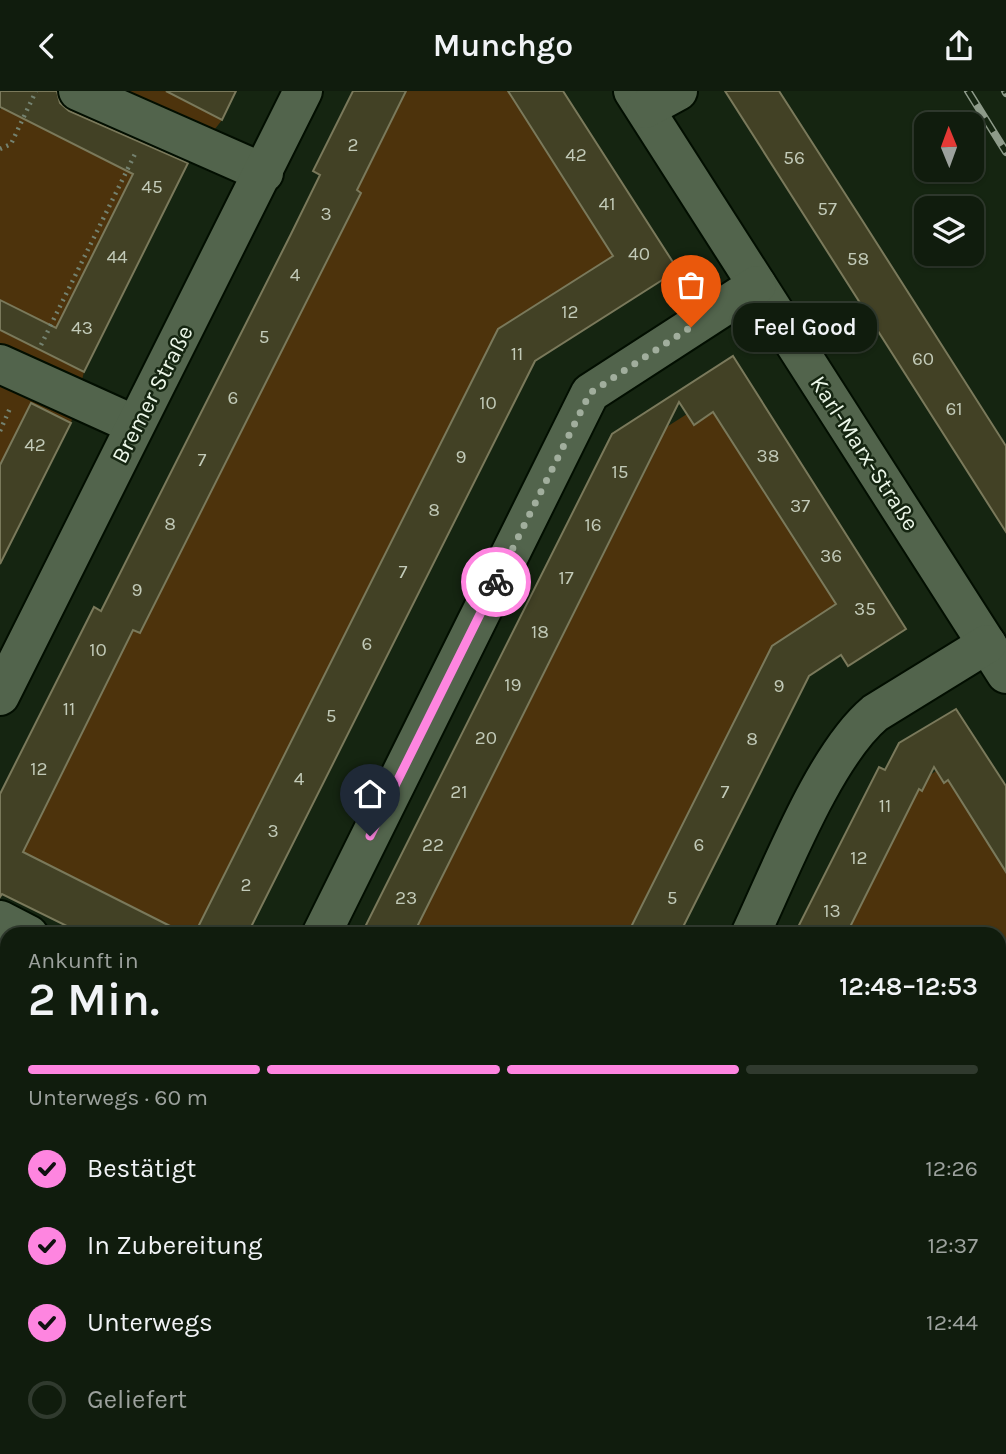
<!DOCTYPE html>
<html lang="de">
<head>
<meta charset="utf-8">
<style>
  :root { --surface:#101c0d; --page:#1e291b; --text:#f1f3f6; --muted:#9ca19d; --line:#303a2e; --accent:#fe85e0 }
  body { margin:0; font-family:Karla,sans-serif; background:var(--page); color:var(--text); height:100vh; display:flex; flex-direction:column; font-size:26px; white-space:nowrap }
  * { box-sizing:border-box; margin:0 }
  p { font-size:23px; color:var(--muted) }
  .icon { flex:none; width:38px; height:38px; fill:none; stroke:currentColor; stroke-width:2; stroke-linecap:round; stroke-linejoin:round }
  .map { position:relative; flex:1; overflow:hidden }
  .side { position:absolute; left:0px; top:836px; width:1006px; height:527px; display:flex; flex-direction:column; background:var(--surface); border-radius:21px 21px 0 0; box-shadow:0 2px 5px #0004,0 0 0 2px var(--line) }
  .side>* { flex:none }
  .needle { width:46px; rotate:359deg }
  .buttons { position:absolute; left:914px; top:21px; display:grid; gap:14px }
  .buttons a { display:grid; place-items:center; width:70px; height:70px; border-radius:14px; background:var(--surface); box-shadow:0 2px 5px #0004,0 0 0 2px var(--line); font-size:35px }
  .pin { position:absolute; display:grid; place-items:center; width:60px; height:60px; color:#fff; margin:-72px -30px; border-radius:50% 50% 50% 0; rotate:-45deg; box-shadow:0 0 7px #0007 }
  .pin .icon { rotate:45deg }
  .courier { position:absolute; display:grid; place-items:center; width:70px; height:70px; margin:-35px; border:5px solid #fe85e0; border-radius:50%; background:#fff; color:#222; box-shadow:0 2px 9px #0007 }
  .bubble { position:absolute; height:49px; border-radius:21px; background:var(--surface); box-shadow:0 2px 5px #0004,0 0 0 2px var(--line); font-size:23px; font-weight:600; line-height:49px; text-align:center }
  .overview em { font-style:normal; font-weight:600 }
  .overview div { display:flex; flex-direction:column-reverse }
  .overview { display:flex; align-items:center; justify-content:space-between; height:119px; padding:0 28px }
  h1 { font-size:46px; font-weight:600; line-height:52px }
  .bar { display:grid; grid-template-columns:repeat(4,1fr); gap:10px 7px; align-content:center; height:84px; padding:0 28px }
  .bar i { height:9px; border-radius:5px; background:var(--line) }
  .bar .on { background:var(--accent) }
  .bar p { grid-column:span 4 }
  ol { padding:0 28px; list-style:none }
  li { display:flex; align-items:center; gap:21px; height:77px }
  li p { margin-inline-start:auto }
  li .icon { padding:7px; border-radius:50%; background:var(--accent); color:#111; stroke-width:4 }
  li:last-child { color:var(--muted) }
  li i { width:38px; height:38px; border:4px solid var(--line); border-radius:50% }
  header { display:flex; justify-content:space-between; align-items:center; height:91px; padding:0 28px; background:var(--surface); font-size:32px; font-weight:600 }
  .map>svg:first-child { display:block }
</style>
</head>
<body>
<header><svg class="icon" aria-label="back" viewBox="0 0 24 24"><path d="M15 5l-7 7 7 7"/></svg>Munchgo<svg class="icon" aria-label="share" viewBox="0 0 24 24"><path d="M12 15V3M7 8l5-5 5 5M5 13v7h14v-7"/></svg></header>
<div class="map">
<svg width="1006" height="1363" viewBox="0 0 1006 1363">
  <rect width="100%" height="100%" fill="#152511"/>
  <g fill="#4d330c">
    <polygon points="10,0 186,0 182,9 222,29 189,71 149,51 44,261 84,281 71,332 31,313 0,374 0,19"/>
    <polygon points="406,0 508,0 619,174 584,184 208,843 188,843 18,759 133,539 140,542 361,102 357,99"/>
    <polygon points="713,321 848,532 820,523 771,557 627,843 413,844 654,363 641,356 643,351 687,323"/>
    <polygon points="936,680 944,692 948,689 1006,781 1006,953 999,966 999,844 846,844 919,698 922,700 930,684"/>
    <polygon points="0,931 7,935 7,1172 0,1168"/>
    <polygon points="424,1356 816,1356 813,1363 437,1363"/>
  </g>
  <g fill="#424125" stroke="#7a795b" stroke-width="2">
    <polygon points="0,0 57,0 60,12 69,20 188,72 84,281 0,239 0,209 56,237 133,83 0,16"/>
    <polygon points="166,0 236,0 222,29"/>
    <polygon points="353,0 406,0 357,99 361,102 140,542 133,539 23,761 188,844 85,844 2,803 0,806 0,703 94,516 101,520 291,143 320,84 313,80"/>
    <polygon points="508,0 563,0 678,179 535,270 247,844 194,844 498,238 613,165"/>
    <polygon points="725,0 779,0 862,129 1006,355 1006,441"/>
    <polygon points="733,265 906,538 848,575 841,564 809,585 679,844 627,844 772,555 836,513 713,321 694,334 679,311 413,844 361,844 612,343"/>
    <polygon points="31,312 71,332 0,473 0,374"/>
    <polygon points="956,618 1006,695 1006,781 948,689 944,692 934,676 922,700 919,698 846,844 794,844 879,676 885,679 899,652"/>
  </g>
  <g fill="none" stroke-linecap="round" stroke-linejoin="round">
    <defs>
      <g id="minor">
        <polyline points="78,0 264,82"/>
        <polyline points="633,0 1006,583"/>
        <polyline points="645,18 678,0"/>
        <polyline points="0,273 135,334"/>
        <polyline points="0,605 303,0"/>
        <polyline points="0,829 29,844"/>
        <polyline points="321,844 590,302 757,194"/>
        <path d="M750 844C780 781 824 665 875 622L987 553"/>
        <polyline points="999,1214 1006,1200"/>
        <polyline points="0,1275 7,1279"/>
        <polyline points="166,1356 180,1363"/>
        <polyline points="44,1363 48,1356"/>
        <polyline points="255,1363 258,1356"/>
        <polyline points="925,1363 929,1356"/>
      </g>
    </defs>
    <use href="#minor" stroke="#020e00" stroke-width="42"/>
    <g stroke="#748270" stroke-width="4.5" stroke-dasharray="2 5" stroke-linecap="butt">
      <polyline points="0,58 11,53 36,0"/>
      <polyline points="41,254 136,61"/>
      <polyline points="0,340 11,315"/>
    </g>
    <use href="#minor" stroke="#52644c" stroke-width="38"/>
    <defs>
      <g id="rail">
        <polyline points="968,0 1006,61"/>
        <polyline points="1005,0 1006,2"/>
      </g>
    </defs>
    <use href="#rail" stroke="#8e9b8a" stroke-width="8"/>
    <use href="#rail" stroke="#152511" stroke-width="5" stroke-dasharray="16" stroke-linecap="butt"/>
  </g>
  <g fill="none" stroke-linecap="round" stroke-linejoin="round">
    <polyline stroke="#a1ae9d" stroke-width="7" stroke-dasharray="0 12.6" points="496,491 590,302 691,236"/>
    <polyline stroke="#fe85e0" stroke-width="9" points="370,745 496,491"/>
  </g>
  <g text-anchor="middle" stroke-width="5" stroke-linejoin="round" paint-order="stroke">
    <g font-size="19" fill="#c2cab8">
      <text x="353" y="60">2</text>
      <text x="576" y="70">42</text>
      <text x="794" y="73">56</text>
      <text x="152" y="102">45</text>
      <text x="607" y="119">41</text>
      <text x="827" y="124">57</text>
      <text x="326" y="129">3</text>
      <text x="639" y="169">40</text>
      <text x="117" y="172">44</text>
      <text x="858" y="174">58</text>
      <text x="295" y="190">4</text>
      <text x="570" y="227">12</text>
      <text x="82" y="243">43</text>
      <text x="264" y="252">5</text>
      <text x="517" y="269">11</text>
      <text x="923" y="274">60</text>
      <text x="233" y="313">6</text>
      <text x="488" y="318">10</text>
      <text x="954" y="324">61</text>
      <text x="35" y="360">42</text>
      <text x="768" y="371">38</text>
      <text x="461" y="372">9</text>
      <text x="202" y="375">7</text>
      <text x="620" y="387">15</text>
      <text x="800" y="421">37</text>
      <text x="434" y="425">8</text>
      <text x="170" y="439">8</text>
      <text x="593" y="440">16</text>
      <text x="831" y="471">36</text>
      <text x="403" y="487">7</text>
      <text x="566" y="493">17</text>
      <text x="137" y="505">9</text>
      <text x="865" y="524">35</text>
      <text x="540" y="547">18</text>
      <text x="367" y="559">6</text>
      <text x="98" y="565">10</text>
      <text x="513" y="600">19</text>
      <text x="779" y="601">9</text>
      <text x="69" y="624">11</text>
      <text x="331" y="631">5</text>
      <text x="486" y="653">20</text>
      <text x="752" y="654">8</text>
      <text x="39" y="684">12</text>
      <text x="299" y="694">4</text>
      <text x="459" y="707">21</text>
      <text x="725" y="707">7</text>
      <text x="885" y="721">11</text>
      <text x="273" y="746">3</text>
      <text x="433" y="760">22</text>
      <text x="699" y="760">6</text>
      <text x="859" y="773">12</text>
      <text x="246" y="800">2</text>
      <text x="406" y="813">23</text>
      <text x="672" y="813">5</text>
      <text x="832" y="826">13</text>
    </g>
    <g font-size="23" fill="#ecf7e9" stroke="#152511">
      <text transform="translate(152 303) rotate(-63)" y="8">Bremer Straße</text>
      <text transform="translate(865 362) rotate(57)" y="8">Karl-Marx-Straße</text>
    </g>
  </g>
</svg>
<div class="buttons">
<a><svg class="needle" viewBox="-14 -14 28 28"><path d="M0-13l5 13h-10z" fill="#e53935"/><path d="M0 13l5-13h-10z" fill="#9ca19d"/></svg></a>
<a><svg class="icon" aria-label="layers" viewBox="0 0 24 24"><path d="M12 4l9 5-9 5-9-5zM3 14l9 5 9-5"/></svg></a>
</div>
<div class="pin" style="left:691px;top:236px;background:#ea580c"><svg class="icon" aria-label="bag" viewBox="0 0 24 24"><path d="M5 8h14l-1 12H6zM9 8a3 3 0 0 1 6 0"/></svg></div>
<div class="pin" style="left:370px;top:745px;background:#1f2937"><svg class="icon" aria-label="home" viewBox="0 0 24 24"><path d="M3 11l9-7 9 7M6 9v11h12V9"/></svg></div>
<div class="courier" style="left:496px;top:491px"><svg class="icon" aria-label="bike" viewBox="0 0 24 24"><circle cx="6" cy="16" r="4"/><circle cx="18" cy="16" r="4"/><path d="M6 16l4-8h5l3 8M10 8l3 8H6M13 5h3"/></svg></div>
<div class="bubble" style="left:733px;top:212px;width:144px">Feel Good</div>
<section class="side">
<div class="overview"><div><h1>2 Min.</h1><p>Ankunft in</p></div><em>12:48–12:53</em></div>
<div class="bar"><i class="on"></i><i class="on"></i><i class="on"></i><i></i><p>Unterwegs · 60 m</p></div>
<ol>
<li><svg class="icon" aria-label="check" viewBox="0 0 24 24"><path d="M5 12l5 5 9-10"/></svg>Bestätigt<p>12:26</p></li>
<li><svg class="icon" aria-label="check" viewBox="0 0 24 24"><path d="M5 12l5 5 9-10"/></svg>In Zubereitung<p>12:37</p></li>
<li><svg class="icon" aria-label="check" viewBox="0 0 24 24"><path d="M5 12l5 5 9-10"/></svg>Unterwegs<p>12:44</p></li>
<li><i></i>Geliefert</li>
</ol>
</section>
</div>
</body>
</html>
